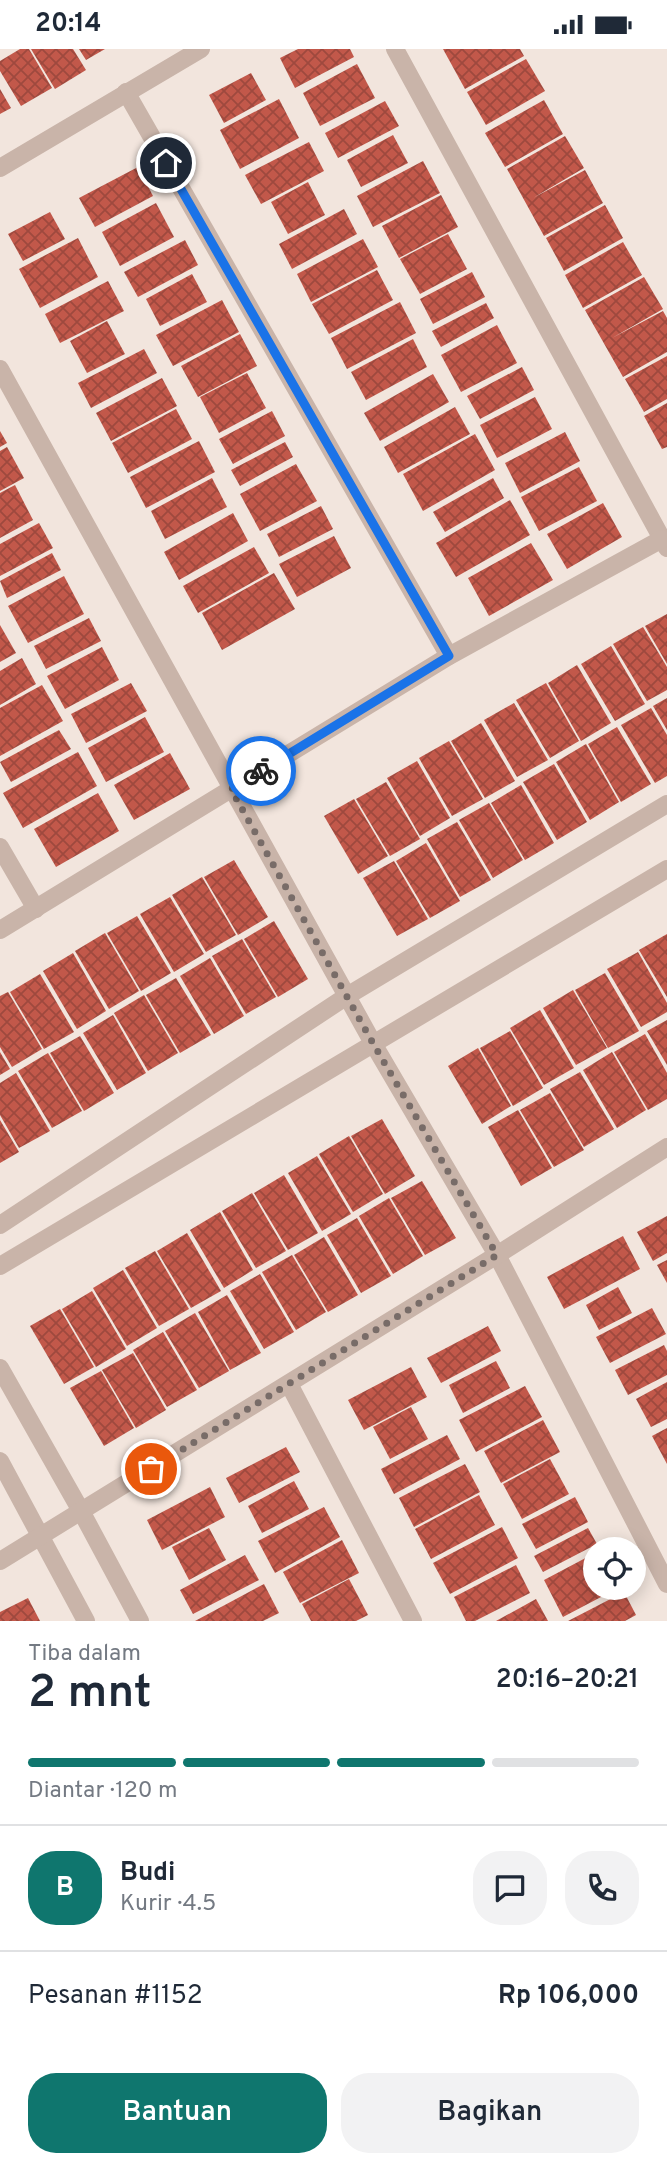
<!DOCTYPE html>
<html lang="id">
<head>
<meta charset="utf-8">
<style>
  :root { --surface:#fff; --page:#f2f2f3; --text:#1f2937; --muted:#747a83; --line:#e0e1e3; --accent:#0f766e }
  body { margin:0; font-family:Overpass,sans-serif; background:var(--page); color:var(--text); height:100vh; display:flex; flex-direction:column; font-size:26px; white-space:nowrap }
  * { box-sizing:border-box; margin:0 }
  p { font-size:23px; color:var(--muted) }
  .icon { flex:none; width:38px; height:38px; fill:none; stroke:currentColor; stroke-width:2; stroke-linecap:round; stroke-linejoin:round }
  .map { position:relative; height:1572px; overflow:hidden }
  .drawer { display:flex; flex-direction:column; background:var(--surface); flex:1 }
  .drawer>* { flex:none }
  .buttons { position:absolute; left:583px; top:1488px; display:grid; gap:14px }
  .buttons a { display:grid; place-items:center; width:63px; height:63px; border-radius:50%; background:var(--surface); box-shadow:0 4px 18px #0003; font-size:35px }
  .pin { position:absolute; display:grid; place-items:center; width:60px; height:60px; color:#fff; margin:-30px; border:4px solid #fff; border-radius:50%; box-shadow:0 2px 7px #0007 }
  .courier { position:absolute; display:grid; place-items:center; width:70px; height:70px; margin:-35px; border:5px solid #1a73e8; border-radius:50%; background:#fff; color:#222; box-shadow:0 2px 9px #0007 }
  .summary em { font-style:normal; font-weight:600 }
  .summary div { display:flex; flex-direction:column-reverse }
  .summary { display:flex; align-items:center; justify-content:space-between; height:119px; padding:0 28px }
  h1 { font-size:46px; font-weight:600; line-height:52px }
  .bar { display:grid; grid-template-columns:repeat(4,1fr); gap:10px 7px; align-content:center; height:84px; padding:0 28px }
  .bar i { height:9px; border-radius:5px; background:var(--line) }
  .bar .selected { background:var(--accent) }
  .bar p { grid-column:span 4 }
  .line { display:flex; align-items:center; gap:18px; padding:0 28px; border-top:2px solid var(--line) }
  .line div { flex:1 }
  .round { display:grid; place-items:center; flex:none; width:74px; height:74px; border-radius:28px; background:var(--page) }
  .cta { display:flex; gap:14px; margin-top:auto; padding:14px 28px }
  .cta a { flex:1; height:80px; border-radius:28px; background:var(--accent); color:#fff; font-size:28px; font-weight:600; line-height:80px; text-align:center }
  .cta a+a { background:var(--page); color:var(--text) }
  .status { display:flex; justify-content:space-between; align-items:center; height:49px; padding:0 35px; background:var(--surface); direction:ltr }
  .status svg { height:19px; fill:currentColor }
  .map>svg:first-child { display:block }
</style>
</head>
<body>
<div class="status"><b>20:14</b><svg viewBox="0 0 49 12"><path d="M0 12V9h3v3zM5 12V6h3v6zM10 12V3h3v9zM15 12V0h3v12zM26 1h20v11H26zM47 4h2v5h-2z"/></svg></div>
<div class="map">
<svg width="667" height="1572" viewBox="0 0 667 1572">
  <defs>
    <pattern id="building-cross-hatch" width="8" height="8" patternUnits="userSpaceOnUse" patternTransform="scale(1.75)"><rect width="8" height="8" fill="#c2584a"/><path d="M0 0l8 8M0 8l8-8" fill="none" stroke="#9e493e"/></pattern>
  </defs>
  <rect width="100%" height="100%" fill="#f2e5dd"/>
  <g fill="url(#building-cross-hatch)">
    <polygon points="20,0 29,0 52,39 21,57 0,22 0,12"/>
    <polygon points="31,0 73,0 86,21 55,40"/>
    <polygon points="79,0 105,0 86,11"/>
    <polygon points="298,0 350,0 354,8 295,39 280,9"/>
    <polygon points="443,0 520,0 524,7 465,40"/>
    <polygon points="526,10 545,42 486,76 467,43"/>
    <polygon points="357,15 375,49 320,77 303,44"/>
    <polygon points="251,24 266,51 224,74 209,46"/>
    <polygon points="0,40 11,59 0,65"/>
    <polygon points="279,50 299,89 240,120 220,81"/>
    <polygon points="544,51 563,85 505,118 485,84"/>
    <polygon points="385,52 399,77 338,109 325,84"/>
    <polygon points="393,86 408,114 361,138 347,111"/>
    <polygon points="565,87 584,119 533,149 585,121 603,154 544,187 507,120"/>
    <polygon points="309,93 324,122 261,155 245,126"/>
    <polygon points="423,112 440,144 373,178 357,147"/>
    <polygon points="138,118 153,147 95,178 79,149"/>
    <polygon points="308,133 325,166 288,185 271,153"/>
    <polygon points="441,146 458,178 399,209 382,177"/>
    <polygon points="156,154 174,188 120,217 102,183"/>
    <polygon points="605,156 623,189 564,222 546,189"/>
    <polygon points="344,160 357,185 292,220 279,195"/>
    <polygon points="50,163 65,190 23,212 8,185"/>
    <polygon points="448,185 467,220 420,245 400,210"/>
    <polygon points="78,189 98,228 40,259 19,220"/>
    <polygon points="363,190 378,218 311,253 297,225"/>
    <polygon points="185,191 198,216 138,248 124,223"/>
    <polygon points="623,193 642,226 583,259 565,226"/>
    <polygon points="377,221 393,251 329,285 312,255"/>
    <polygon points="472,223 485,248 433,275 420,250"/>
    <polygon points="192,225 207,253 160,277 146,250"/>
    <polygon points="644,228 663,260 612,289 663,262 667,269 667,303 623,328 585,261"/>
    <polygon points="108,232 124,262 60,294 45,265"/>
    <polygon points="222,251 239,283 173,317 156,286"/>
    <polygon points="400,253 416,284 347,320 331,289"/>
    <polygon points="486,254 494,269 441,298 432,282"/>
    <polygon points="107,272 125,305 87,324 70,292"/>
    <polygon points="497,276 517,314 461,343 441,306"/>
    <polygon points="240,285 257,317 198,348 181,317"/>
    <polygon points="413,290 427,318 366,351 351,323"/>
    <polygon points="144,300 157,324 91,359 78,334"/>
    <polygon points="667,307 667,350 644,363 625,330"/>
    <polygon points="522,318 534,341 480,370 467,347"/>
    <polygon points="247,324 266,359 219,384 200,348"/>
    <polygon points="433,325 449,353 380,392 364,364"/>
    <polygon points="162,329 177,357 111,392 96,364"/>
    <polygon points="535,348 552,380 497,409 480,376"/>
    <polygon points="667,354 667,398 662,400 644,367"/>
    <polygon points="455,358 470,385 398,424 384,398"/>
    <polygon points="176,360 192,390 128,424 112,394"/>
    <polygon points="272,362 285,387 233,415 219,390"/>
    <polygon points="0,382 7,394 0,398"/>
    <polygon points="565,383 580,412 520,444 505,414"/>
    <polygon points="475,385 495,421 423,462 403,425"/>
    <polygon points="199,392 215,423 146,459 130,428"/>
    <polygon points="285,393 293,408 240,437 231,421"/>
    <polygon points="7,398 24,429 0,442 0,402"/>
    <polygon points="296,415 317,452 260,482 240,445"/>
    <polygon points="579,418 597,452 539,482 521,448"/>
    <polygon points="212,429 227,458 165,490 151,462"/>
    <polygon points="493,429 504,449 445,483 433,463"/>
    <polygon points="15,436 33,471 0,489 0,444"/>
    <polygon points="510,451 530,486 456,528 436,494"/>
    <polygon points="603,454 622,488 567,520 547,485"/>
    <polygon points="321,457 333,480 279,508 267,485"/>
    <polygon points="233,464 248,492 179,531 164,503"/>
    <polygon points="39,474 53,499 0,527 0,495"/>
    <polygon points="334,487 351,519 297,548 279,515"/>
    <polygon points="531,494 553,531 489,567 468,529"/>
    <polygon points="254,498 269,524 198,564 183,537"/>
    <polygon points="52,504 61,521 7,549 0,532"/>
    <polygon points="274,524 295,560 222,601 202,564"/>
    <polygon points="64,527 84,565 28,594 8,557"/>
    <polygon points="667,565 667,615 645,577"/>
    <polygon points="89,569 101,592 46,620 34,597"/>
    <polygon points="0,576 16,604 0,613"/>
    <polygon points="643,578 667,618 667,641 647,652 613,595"/>
    <polygon points="611,597 645,655 615,672 581,615"/>
    <polygon points="102,598 119,631 65,660 47,627"/>
    <polygon points="22,609 36,635 0,656 0,622"/>
    <polygon points="577,616 611,674 581,692 548,634"/>
    <polygon points="131,634 147,662 86,694 71,665"/>
    <polygon points="546,634 579,692 550,709 516,651"/>
    <polygon points="42,636 63,672 0,707 0,659"/>
    <polygon points="667,649 667,681 653,657"/>
    <polygon points="514,654 548,711 517,728 484,671"/>
    <polygon points="651,659 667,686 667,727 655,734 621,676"/>
    <polygon points="145,668 164,703 106,733 88,699"/>
    <polygon points="481,674 515,732 485,749 451,692"/>
    <polygon points="617,678 651,735 621,753 588,695"/>
    <polygon points="59,681 71,700 11,733 0,713"/>
    <polygon points="449,692 483,750 452,767 419,709"/>
    <polygon points="586,695 619,753 590,771 556,713"/>
    <polygon points="78,703 97,737 23,779 3,744"/>
    <polygon points="170,704 190,740 134,771 114,736"/>
    <polygon points="417,712 450,769 420,787 387,729"/>
    <polygon points="554,715 587,773 557,791 523,733"/>
    <polygon points="386,733 420,790 390,807 356,750"/>
    <polygon points="521,736 554,794 525,811 491,754"/>
    <polygon points="98,744 119,782 56,818 34,780"/>
    <polygon points="354,750 388,807 358,825 324,767"/>
    <polygon points="489,754 523,811 493,829 459,771"/>
    <polygon points="457,773 491,831 460,848 427,790"/>
    <polygon points="426,794 460,852 430,869 396,812"/>
    <polygon points="234,811 268,868 238,886 204,828"/>
    <polygon points="394,812 428,870 397,887 363,829"/>
    <polygon points="202,828 236,886 206,903 172,846"/>
    <polygon points="170,848 204,905 174,923 140,865"/>
    <polygon points="137,867 171,924 141,942 107,884"/>
    <polygon points="274,872 308,930 278,948 244,890"/>
    <polygon points="105,884 139,942 109,960 75,902"/>
    <polygon points="667,885 667,948 639,901"/>
    <polygon points="242,890 276,948 246,965 212,907"/>
    <polygon points="638,903 667,954 667,963 641,978 607,920"/>
    <polygon points="73,904 106,962 77,980 43,922"/>
    <polygon points="210,909 244,967 214,985 180,927"/>
    <polygon points="605,924 639,982 608,999 575,941"/>
    <polygon points="40,925 74,983 44,1000 10,943"/>
    <polygon points="176,929 211,986 180,1004 146,946"/>
    <polygon points="573,941 607,999 576,1016 543,959"/>
    <polygon points="8,943 42,1000 12,1018 0,998 0,947"/>
    <polygon points="144,946 178,1004 148,1022 114,964"/>
    <polygon points="540,961 574,1019 544,1036 510,979"/>
    <polygon points="113,966 146,1024 117,1041 83,984"/>
    <polygon points="667,971 667,1016 647,982"/>
    <polygon points="510,982 543,1039 513,1057 480,999"/>
    <polygon points="645,985 667,1024 667,1050 648,1061 614,1003"/>
    <polygon points="80,987 114,1044 84,1062 50,1004"/>
    <polygon points="478,999 511,1057 482,1075 448,1017"/>
    <polygon points="0,1003 10,1020 0,1026"/>
    <polygon points="612,1003 646,1061 617,1079 583,1021"/>
    <polygon points="48,1004 82,1062 52,1079 18,1022"/>
    <polygon points="580,1023 614,1080 584,1098 550,1040"/>
    <polygon points="16,1024 50,1082 19,1099 0,1066 0,1034"/>
    <polygon points="550,1044 584,1101 554,1118 520,1061"/>
    <polygon points="518,1061 552,1119 521,1137 488,1078"/>
    <polygon points="382,1070 415,1127 385,1145 351,1087"/>
    <polygon points="0,1071 19,1103 0,1114"/>
    <polygon points="349,1087 383,1145 353,1163 319,1105"/>
    <polygon points="317,1107 351,1165 322,1182 288,1124"/>
    <polygon points="284,1126 318,1184 288,1201 254,1144"/>
    <polygon points="422,1132 456,1189 425,1206 391,1149"/>
    <polygon points="252,1144 286,1202 256,1219 222,1162"/>
    <polygon points="389,1149 423,1207 393,1225 359,1167"/>
    <polygon points="220,1163 253,1221 224,1239 190,1181"/>
    <polygon points="667,1167 667,1204 653,1212 637,1183"/>
    <polygon points="357,1169 391,1227 361,1244 327,1186"/>
    <polygon points="187,1184 221,1242 191,1259 157,1202"/>
    <polygon points="623,1187 640,1220 564,1260 547,1228"/>
    <polygon points="324,1188 358,1246 328,1263 294,1206"/>
    <polygon points="155,1202 189,1260 159,1277 125,1219"/>
    <polygon points="292,1206 326,1263 296,1281 262,1223"/>
    <polygon points="667,1211 667,1234 657,1216"/>
    <polygon points="123,1221 157,1279 127,1297 93,1239"/>
    <polygon points="260,1225 294,1283 264,1300 230,1242"/>
    <polygon points="618,1238 632,1264 599,1281 586,1256"/>
    <polygon points="92,1242 126,1300 96,1318 62,1260"/>
    <polygon points="227,1246 261,1304 230,1321 198,1263"/>
    <polygon points="652,1259 666,1285 610,1314 596,1288"/>
    <polygon points="60,1260 94,1318 64,1335 30,1277"/>
    <polygon points="195,1264 229,1322 199,1339 165,1282"/>
    <polygon points="488,1277 501,1302 441,1334 427,1309"/>
    <polygon points="163,1283 197,1341 167,1358 133,1301"/>
    <polygon points="664,1296 667,1302 667,1326 628,1346 615,1321"/>
    <polygon points="133,1304 166,1361 136,1379 102,1321"/>
    <polygon points="496,1312 510,1339 463,1364 449,1336"/>
    <polygon points="411,1318 427,1348 364,1381 348,1351"/>
    <polygon points="101,1322 134,1379 104,1397 70,1339"/>
    <polygon points="667,1333 667,1370 651,1378 636,1350"/>
    <polygon points="525,1337 542,1368 476,1403 459,1371"/>
    <polygon points="411,1358 428,1390 390,1410 373,1378"/>
    <polygon points="543,1371 560,1403 501,1434 484,1402"/>
    <polygon points="667,1379 667,1415 652,1387"/>
    <polygon points="447,1386 460,1410 394,1445 381,1420"/>
    <polygon points="286,1398 300,1423 239,1454 226,1429"/>
    <polygon points="550,1410 569,1445 522,1470 503,1435"/>
    <polygon points="465,1415 480,1443 414,1478 399,1449"/>
    <polygon points="294,1432 309,1460 262,1484 248,1457"/>
    <polygon points="210,1438 225,1468 162,1501 147,1471"/>
    <polygon points="479,1446 495,1476 431,1510 415,1480"/>
    <polygon points="575,1448 588,1473 536,1500 522,1475"/>
    <polygon points="324,1458 340,1488 275,1524 258,1492"/>
    <polygon points="502,1478 518,1509 450,1545 433,1514"/>
    <polygon points="209,1479 226,1511 189,1531 172,1498"/>
    <polygon points="588,1479 597,1495 543,1523 534,1507"/>
    <polygon points="342,1491 359,1524 300,1554 283,1523"/>
    <polygon points="595,1504 595,1538 620,1538 563,1568 544,1531"/>
    <polygon points="245,1506 259,1531 193,1565 180,1541"/>
    <polygon points="516,1516 530,1544 475,1572 466,1572 454,1548"/>
    <polygon points="349,1530 368,1566 356,1572 311,1572 302,1555"/>
    <polygon points="264,1535 279,1564 263,1572 195,1572"/>
    <polygon points="624,1543 636,1566 625,1572 568,1572"/>
    <polygon points="28,1549 40,1572 0,1572 0,1563"/>
    <polygon points="536,1550 548,1572 496,1572"/>
  </g>
  <g fill="none" stroke-linecap="round" stroke-linejoin="round">
    <g stroke="#c9b4a9" stroke-width="18">
      <polyline points="395,0 667,499"/>
      <polyline points="126,43 449,607"/>
      <polyline points="0,119 201,0"/>
      <polyline points="0,320 374,996 497,1206 667,1535"/>
      <polyline points="0,798 36,860"/>
      <polyline points="0,881 449,607 662,490"/>
      <polyline points="0,1176 347,947 667,755"/>
      <polyline points="0,1217 667,820"/>
      <polyline points="0,1319 81,1462 140,1572"/>
      <polyline points="289,1335 413,1572"/>
      <polyline points="0,1412 86,1572"/>
      <polyline points="0,1512 497,1206 667,1098"/>
    </g>
  </g>
  <g fill="none" stroke-linecap="round" stroke-linejoin="round">
    <polyline stroke="#786c68" stroke-width="7" stroke-dasharray="0 12.6" points="151,1420 497,1206 374,996 231,740 261,722"/>
    <polyline stroke="#1a73e8" stroke-width="9" points="166,114 449,607 261,722"/>
  </g>
</svg>
<div class="buttons">
<a><svg class="icon" aria-label="locate" viewBox="0 0 24 24"><circle cx="12" cy="12" r="6"/><path d="M12 2v4M12 18v4M2 12h4M18 12h4"/></svg></a>
</div>
<div class="pin" style="left:151px;top:1420px;background:#ea580c"><svg class="icon" aria-label="bag" viewBox="0 0 24 24"><path d="M5 8h14l-1 12H6zM9 8a3 3 0 0 1 6 0"/></svg></div>
<div class="pin" style="left:166px;top:114px;background:#1f2937"><svg class="icon" aria-label="home" viewBox="0 0 24 24"><path d="M3 11l9-7 9 7M6 9v11h12V9"/></svg></div>
<div class="courier" style="left:261px;top:722px"><svg class="icon" aria-label="bike" viewBox="0 0 24 24"><circle cx="6" cy="16" r="4"/><circle cx="18" cy="16" r="4"/><path d="M6 16l4-8h5l3 8M10 8l3 8H6M13 5h3"/></svg></div>
</div>
<section class="drawer">
<div class="summary"><div><h1>2 mnt</h1><p>Tiba dalam</p></div><em>20:16–20:21</em></div>
<div class="bar"><i class="selected"></i><i class="selected"></i><i class="selected"></i><i></i><p>Diantar · 120 m</p></div>
<div class="line" style="height:126px"><b class="round" style="background:var(--accent);color:#fff">B</b><div><b>Budi</b><p>Kurir · 4.5</p></div><a class="round"><svg class="icon" aria-label="chat" viewBox="0 0 24 24"><path d="M4 5h16v11H9l-5 4z"/></svg></a><a class="round"><svg class="icon" aria-label="phone" viewBox="0 0 24 24"><path d="M5 4h4l2 5-3 2q2 4 5 5l2-3 5 2v4C11 20 4 13 5 4z"/></svg></a></div>
<div class="line" style="height:91px"><div>Pesanan #1152</div><b>Rp 106,000</b></div>
<div class="cta"><a>Bantuan</a><a>Bagikan</a></div>
</section>
</body>
</html>
